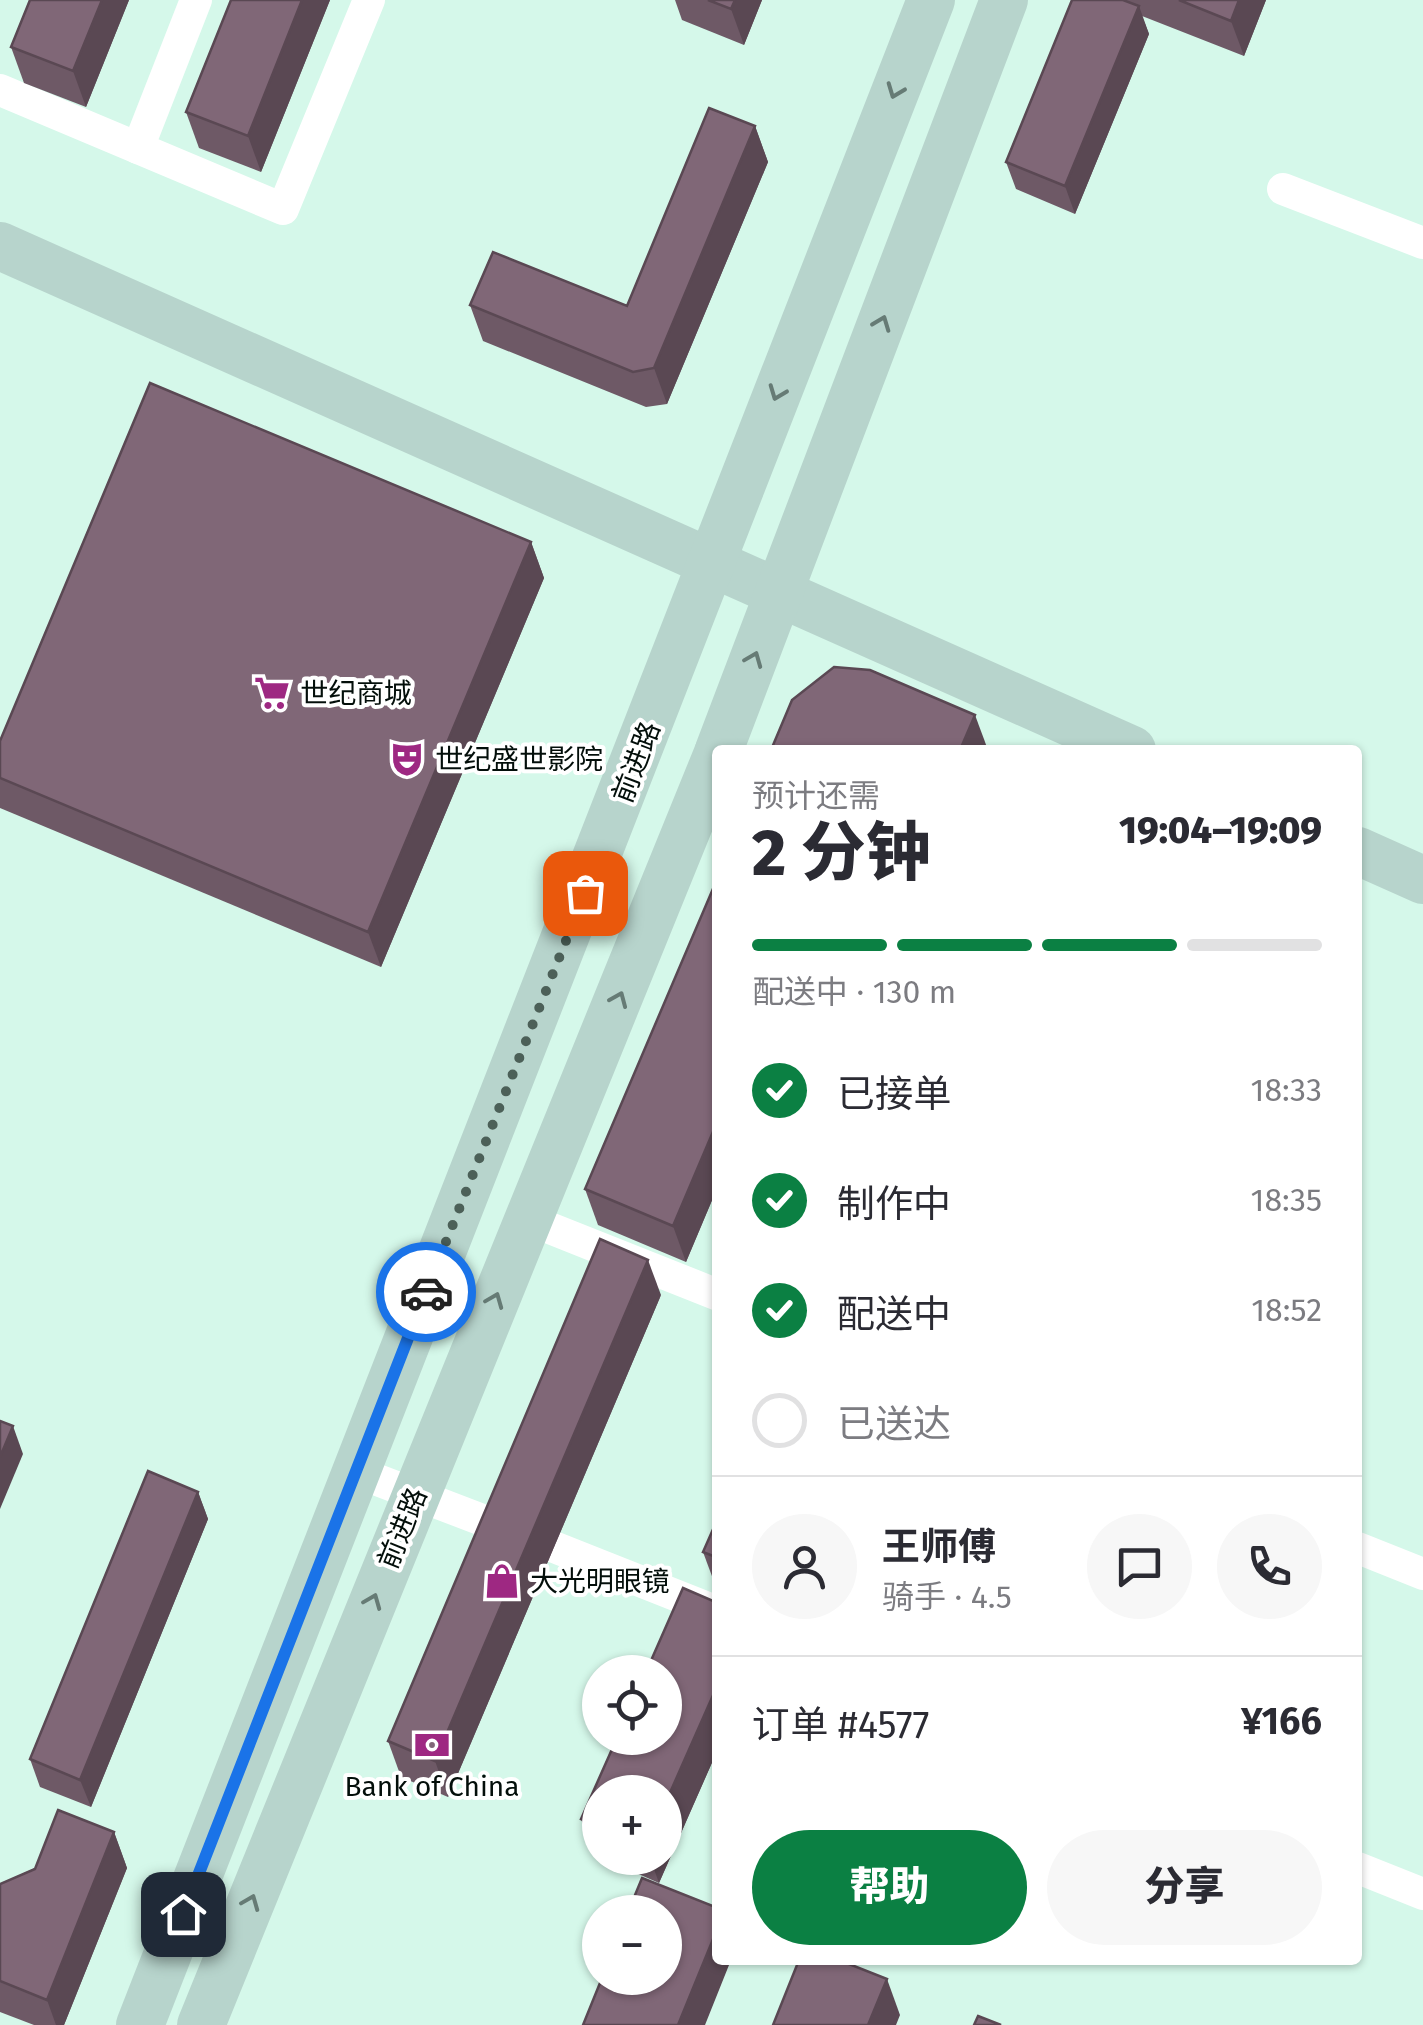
<!DOCTYPE html>
<html lang="zh">
<head>
<meta charset="utf-8">
<style>
  :root { --surface:#fff; --page:#f7f7f7; --text:#2b2b33; --muted:#7c7c81; --line:#e1e1e2; --accent:#0b8043 }
  body { margin:0; font-family:"Fira Sans","Noto Sans SC",sans-serif; background:var(--page); color:var(--text); height:100vh; display:flex; flex-direction:column; font-size:38px; white-space:nowrap }
  * { box-sizing:border-box; margin:0 }
  p { font-size:32px; color:var(--muted) }
  .icon { flex:none; width:55px; height:55px; fill:none; stroke:currentColor; stroke-width:2; stroke-linecap:round; stroke-linejoin:round }
  .map { position:relative; flex:1; overflow:hidden }
  .sheet { position:absolute; left:712px; top:745px; width:650px; height:1220px; display:flex; flex-direction:column; background:var(--surface); border-radius:10px; box-shadow:0 2px 8px #0004 }
  .sheet>* { flex:none }
  .controls { position:absolute; left:582px; top:1655px; display:grid; gap:20px }
  .controls a { display:grid; place-items:center; width:100px; height:100px; border-radius:50%; background:var(--surface); box-shadow:0 2px 8px #0004; font-size:50px }
  .pin { position:absolute; display:grid; place-items:center; width:85px; height:85px; color:#fff; margin:-42px; border-radius:20px; box-shadow:0 5px 15px #0006 }
  .courier { position:absolute; display:grid; place-items:center; width:100px; height:100px; margin:-50px; border:8px solid #1a73e8; border-radius:50%; background:#fff; color:#222; box-shadow:0 2px 12px #0007 }
  .head em { font-style:normal; font-weight:800 }
  .head div { display:flex; flex-direction:column-reverse }
  .head { display:flex; align-items:center; justify-content:space-between; height:170px; padding:0 40px }
  h1 { font-size:65px; font-weight:800; line-height:75px }
  .bar { display:grid; grid-template-columns:repeat(4,1fr); gap:15px 10px; align-content:center; height:120px; padding:0 40px }
  .bar i { height:12px; border-radius:8px; background:var(--line) }
  .bar .on { background:var(--accent) }
  .bar p { grid-column:span 4 }
  .line { display:flex; align-items:center; gap:25px; padding:0 40px; border-top:2px solid var(--line) }
  .line div { flex:1 }
  .round { display:grid; place-items:center; flex:none; width:105px; height:105px; border-radius:52px; background:var(--page) }
  ol { padding:0 40px; list-style:none }
  li { display:flex; align-items:center; gap:30px; height:110px }
  li p { margin-inline-start:auto }
  li .icon { padding:10px; border-radius:50%; background:var(--accent); color:#fff; stroke-width:4 }
  li:last-child { color:var(--muted) }
  li i { width:55px; height:55px; border:5px solid var(--line); border-radius:50% }
  .primary-button { display:flex; gap:20px; margin-top:auto; padding:20px 40px }
  .primary-button a { flex:1; height:115px; border-radius:60px; background:var(--accent); color:#fff; font-size:40px; font-weight:800; line-height:115px; text-align:center }
  .primary-button a+a { background:var(--page); color:var(--text) }
  .map>svg:first-child { display:block }
</style>
</head>
<body>
<div class="map">
<svg width="1423" height="2025" viewBox="0 0 1423 2025">
  <rect width="100%" height="100%" fill="#d5f8ea"/>
  <g fill="none" stroke-linecap="round" stroke-linejoin="round">
    <g stroke="#fff" stroke-width="32">
      <polyline points="0,90 283,209 369,0"/>
      <polyline points="138,148 196,0"/>
      <polyline points="1283,189 1423,243"/>
      <polyline points="527,1219 718,1295"/>
      <polyline points="354,1471 506,1529"/>
      <polyline points="554,1547 718,1612"/>
      <polyline points="1358,1548 1423,1574"/>
      <polyline points="1358,1868 1423,1894"/>
    </g>
    <g stroke="#b7d4cc" stroke-width="48">
      <polyline points="0,246 1132,750"/>
      <polyline points="719,750 1004,0"/>
      <polyline points="1358,851 1423,880"/>
      <polyline points="140,2025 931,0"/>
      <polyline points="201,2025 718,753"/>
    </g>
  </g>
  <g fill="#6e5966">
    <polygon points="129,0 86,107 24,83 11,47"/>
    <polygon points="231,0 330,0 261,172 199,148 186,112"/>
    <polygon points="675,0 762,0 744,45 682,20"/>
    <polygon points="1072,0 1266,0 1244,56 1142,16 1149,34 1075,214 1016,189 1006,162"/>
    <polygon points="755,126 768,162 667,404 646,407 483,341 470,305 627,306"/>
    <polygon points="531,542 544,578 381,967 0,808 0,741"/>
    <polygon points="718,877 718,1186 686,1262 598,1225 585,1189"/>
    <polygon points="661,1295 448,1797 401,1777 388,1741"/>
    <polygon points="198,1492 208,1519 91,1807 40,1787 30,1759"/>
    <polygon points="718,1518 718,1588 716,1587 703,1552"/>
    <polygon points="683,1588 718,1603 718,1749 659,1883 602,1858 665,1858 665,1792 600,1792 600,1857 594,1854 581,1819 617,1738 665,1738 665,1672 646,1672"/>
    <polygon points="114,1832 127,1868 64,2025 34,2025 0,2012 0,1884"/>
  </g>
  <g fill="#5a4853">
    <polygon points="102,0 129,0 86,107 73,71"/>
    <polygon points="302,0 330,0 261,172 248,136"/>
    <polygon points="735,0 762,0 744,45 731,9"/>
    <polygon points="1239,0 1266,0 1244,56 1231,21"/>
    <polygon points="1139,6 1149,34 1075,214 1065,186"/>
    <polygon points="755,126 768,162 667,404 654,368"/>
    <polygon points="531,542 544,578 381,967 368,932"/>
    <polygon points="975,715 988,750 960,750"/>
    <polygon points="718,1120 718,1186 686,1262 673,1226"/>
    <polygon points="648,1260 661,1295 448,1797 435,1761"/>
    <polygon points="13,1426 23,1454 0,1509 0,1457"/>
    <polygon points="198,1492 208,1519 91,1807 80,1780"/>
    <polygon points="718,1684 718,1749 659,1883 650,1858 665,1858 665,1804"/>
    <polygon points="114,1832 127,1868 64,2025 56,2025 47,2000"/>
    <polygon points="718,1927 718,1960 731,1960 705,2025 678,2025"/>
    <polygon points="887,1979 900,2015 896,2025 868,2025"/>
  </g>
  <g fill="#806777" stroke="#5a4853" stroke-width="2.5">
    <polygon points="30,0 102,0 73,71 11,47"/>
    <polygon points="231,0 302,0 248,136 186,112"/>
    <polygon points="708,0 735,0 731,9"/>
    <polygon points="1072,0 1123,0 1139,6 1065,186 1006,162"/>
    <polygon points="1179,0 1239,0 1231,21"/>
    <polygon points="709,108 755,126 654,368 633,372 470,305 493,252 627,306"/>
    <polygon points="150,383 531,542 368,932 0,778 0,741"/>
    <polygon points="834,667 870,670 975,715 960,750 771,750 792,700"/>
    <polygon points="718,877 718,1120 673,1226 585,1189"/>
    <polygon points="600,1239 648,1260 435,1761 388,1741"/>
    <polygon points="0,1421 13,1426 0,1457"/>
    <polygon points="148,1471 198,1492 80,1780 30,1759"/>
    <polygon points="718,1518 718,1558 703,1552"/>
    <polygon points="683,1588 718,1603 718,1684 665,1804 665,1792 600,1792 600,1827 581,1819 617,1738 665,1738 665,1672 646,1672"/>
    <polygon points="58,1810 114,1832 47,2000 0,1981 0,1884 35,1869"/>
    <polygon points="642,1878 718,1908 718,1927 678,2025 583,2025 602,1978 665,1978 665,1912 628,1912"/>
    <polygon points="799,1960 839,1960 887,1979 868,2025 773,2025"/>
    <polygon points="978,2016 1001,2025 974,2025"/>
  </g>
  <defs><path id="oneway-chevron" d="M-2-3.5L2.5 0L-2 3.5" fill="none" stroke-width="1.6" stroke-linecap="round" stroke-linejoin="round" transform="scale(2.5)"/></defs>
  <g stroke="#667b75">
    <use href="#oneway-chevron" transform="translate(895 91) rotate(111)"/>
    <use href="#oneway-chevron" transform="translate(882 323) rotate(-69)"/>
    <use href="#oneway-chevron" transform="translate(777 393) rotate(111)"/>
    <use href="#oneway-chevron" transform="translate(754 659) rotate(-68)"/>
    <use href="#oneway-chevron" transform="translate(619 999) rotate(-67)"/>
    <use href="#oneway-chevron" transform="translate(495 1300) rotate(-68)"/>
    <use href="#oneway-chevron" transform="translate(373 1601) rotate(-68)"/>
    <use href="#oneway-chevron" transform="translate(251 1902) rotate(-68)"/>
  </g>
  <g fill="none" stroke-linecap="round" stroke-linejoin="round">
    <polyline stroke="#4c6058" stroke-width="10" stroke-dasharray="0 18" points="426,1292 585,893"/>
    <polyline stroke="#1a73e8" stroke-width="12" points="183,1914 426,1292"/>
  </g>
  <defs>
    <symbol id="supermarket-bare" viewBox="-9 -9 18 18"><path d="M-6-5.5h2.5l.6 2H6L4.5 2H-2.5L-4.4-4H-6ZM-1.5 3.2a1.3 1.3 0 1 0 .1 0ZM3 3.2a1.3 1.3 0 1 0 .1 0Z" fill="#9e2882" stroke="#fff" stroke-width="2.5" paint-order="stroke"/></symbol>
    <symbol id="theatre-bare" viewBox="-9 -9 18 18"><path d="M-5-5.5Q0-4 5-5.5V0Q5 5 0 6Q-5 5-5 0ZM-3.3-2.5H-1v1.5H-3.3ZM1-2.5H3.3v1.5H1ZM-2.8 1Q0 5.5 2.8 1Z" fill="#9e2882" stroke="#fff" stroke-width="2.5" paint-order="stroke"/></symbol>
    <symbol id="shop-bare" viewBox="-9 -9 18 18"><path d="M-5-2.5h2.3a2.7 3.5 0 0 1 5.4 0H5L5.5 6h-11ZM-1.5-2.5h3a1.5 2.3 0 0 0-3 0Z" fill="#9e2882" stroke="#fff" stroke-width="2.5" paint-order="stroke"/></symbol>
    <symbol id="bank-bare" viewBox="-9 -9 18 18"><path d="M-6-4H6V4H-6ZM0-2.3a2.3 2.3 0 1 0 0 4.6a2.3 2.3 0 1 0 0-4.6Z" fill="#9e2882" stroke="#fff" stroke-width="2.5" paint-order="stroke"/></symbol>
  </defs>
  <g fill-rule="evenodd">
    <use href="#supermarket-bare" x="247" y="668" width="50" height="50"/>
    <use href="#theatre-bare" x="382" y="734" width="50" height="50"/>
    <use href="#shop-bare" x="477" y="1556" width="50" height="50"/>
    <use href="#bank-bare" x="407" y="1720" width="50" height="50"/>
  </g>
  <g text-anchor="middle" stroke-width="8" stroke-linejoin="round" paint-order="stroke">
    <g font-size="28" fill="#030e0a" stroke="#fff" text-anchor="start">
      <text x="300" y="703">世纪商城</text>
      <text x="435" y="769">世纪盛世影院</text>
      <text x="530" y="1591">大光明眼镜</text>
      <text x="432" y="1796" text-anchor="middle">Bank of China</text>
    </g>
    <g font-size="28" fill="#030e0a" stroke="#fff">
      <text transform="translate(636 762) rotate(-69)" y="10">前进路</text>
      <text transform="translate(402 1528) rotate(-68)" y="10">前进路</text>
    </g>
  </g>
</svg>
<div class="controls">
<a><svg class="icon" aria-label="locate" viewBox="0 0 24 24"><circle cx="12" cy="12" r="6"/><path d="M12 2v4M12 18v4M2 12h4M18 12h4"/></svg></a>
<a>+</a>
<a>−</a>
</div>
<div class="pin" style="left:585px;top:893px;background:#ea580c"><svg class="icon" aria-label="bag" viewBox="0 0 24 24"><path d="M5 8h14l-1 12H6zM9 8a3 3 0 0 1 6 0"/></svg></div>
<div class="pin" style="left:183px;top:1914px;background:#1f2937"><svg class="icon" aria-label="home" viewBox="0 0 24 24"><path d="M3 11l9-7 9 7M6 9v11h12V9"/></svg></div>
<div class="courier" style="left:426px;top:1292px"><svg class="icon" aria-label="car" viewBox="0 0 24 24"><path d="M5 17H2v-5l4-1 3-4h7l3 4 3 1v5h-3M9 17h6M6 11h13"/><circle cx="7" cy="17" r="2"/><circle cx="17" cy="17" r="2"/></svg></div>
<section class="sheet">
<div class="head"><div><h1>2 分钟</h1><p>预计还需</p></div><em>19:04–19:09</em></div>
<div class="bar"><i class="on"></i><i class="on"></i><i class="on"></i><i></i><p>配送中 · 130 m</p></div>
<ol>
<li><svg class="icon" aria-label="check" viewBox="0 0 24 24"><path d="M5 12l5 5 9-10"/></svg>已接单<p>18:33</p></li>
<li><svg class="icon" aria-label="check" viewBox="0 0 24 24"><path d="M5 12l5 5 9-10"/></svg>制作中<p>18:35</p></li>
<li><svg class="icon" aria-label="check" viewBox="0 0 24 24"><path d="M5 12l5 5 9-10"/></svg>配送中<p>18:52</p></li>
<li><i></i>已送达</li>
</ol>
<div class="line" style="height:180px"><a class="round"><svg class="icon" aria-label="person" viewBox="0 0 24 24"><circle cx="12" cy="8" r="4"/><path d="M4 21q1-7 8-7t8 7"/></svg></a><div><b>王师傅</b><p>骑手 · 4.5</p></div><a class="round"><svg class="icon" aria-label="chat" viewBox="0 0 24 24"><path d="M4 5h16v11H9l-5 4z"/></svg></a><a class="round"><svg class="icon" aria-label="phone" viewBox="0 0 24 24"><path d="M5 4h4l2 5-3 2q2 4 5 5l2-3 5 2v4C11 20 4 13 5 4z"/></svg></a></div>
<div class="line" style="height:130px"><div>订单 #4577</div><b>¥166</b></div>
<div class="primary-button"><a>帮助</a><a>分享</a></div>
</section>
</div>
</body>
</html>
